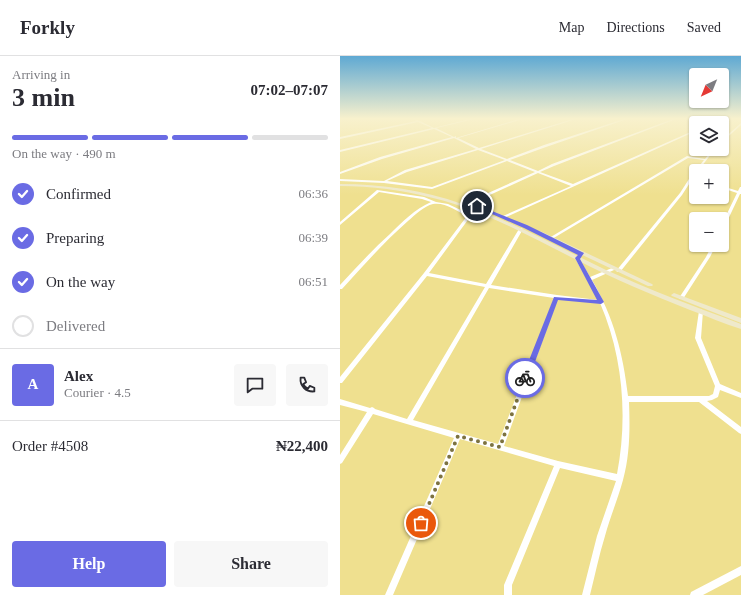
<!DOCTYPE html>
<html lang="en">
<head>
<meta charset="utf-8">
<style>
  :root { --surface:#fff; --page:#f7f7f7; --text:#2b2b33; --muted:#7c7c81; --line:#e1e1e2; --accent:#6a6be4 }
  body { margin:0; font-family:Georgia,serif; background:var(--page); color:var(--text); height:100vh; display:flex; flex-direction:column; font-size:15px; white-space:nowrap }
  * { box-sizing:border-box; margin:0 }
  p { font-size:13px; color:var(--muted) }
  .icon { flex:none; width:22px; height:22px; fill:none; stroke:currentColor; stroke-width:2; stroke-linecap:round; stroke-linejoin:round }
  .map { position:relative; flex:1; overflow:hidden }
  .sheet { display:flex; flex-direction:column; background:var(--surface); width:340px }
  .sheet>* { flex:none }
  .needle { width:26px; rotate:223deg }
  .tools { position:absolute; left:349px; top:12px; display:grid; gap:8px }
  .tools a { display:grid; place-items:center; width:40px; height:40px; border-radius:4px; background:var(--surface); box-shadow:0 1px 3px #0004; font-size:20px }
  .pin { position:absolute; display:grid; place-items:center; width:34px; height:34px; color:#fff; margin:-17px; border:2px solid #fff; border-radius:50%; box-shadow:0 1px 4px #0007 }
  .courier { position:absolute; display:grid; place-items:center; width:40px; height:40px; margin:-20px; border:3px solid #6a6be4; border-radius:50%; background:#fff; color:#222; box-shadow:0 1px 5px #0007 }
  .overview em { font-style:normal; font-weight:700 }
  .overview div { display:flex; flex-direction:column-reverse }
  .overview { display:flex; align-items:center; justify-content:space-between; height:68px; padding:0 12px }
  h1 { font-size:26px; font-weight:700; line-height:30px }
  .bar { display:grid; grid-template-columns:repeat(4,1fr); gap:6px 4px; align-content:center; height:48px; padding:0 12px }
  .bar i { height:5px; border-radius:3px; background:var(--line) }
  .bar .selected { background:var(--accent) }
  .bar p { grid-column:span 4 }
  .line { display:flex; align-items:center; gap:10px; padding:0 12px; border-top:1px solid var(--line) }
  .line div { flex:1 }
  .round { display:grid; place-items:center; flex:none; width:42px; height:42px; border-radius:4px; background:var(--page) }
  ol { padding:0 12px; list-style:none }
  li { display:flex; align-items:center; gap:12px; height:44px }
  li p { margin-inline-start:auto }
  li .icon { padding:4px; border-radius:50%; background:var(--accent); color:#fff; stroke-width:4 }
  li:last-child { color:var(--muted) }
  li i { width:22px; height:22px; border:2px solid var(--line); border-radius:50% }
  .button { display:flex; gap:8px; margin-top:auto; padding:8px 12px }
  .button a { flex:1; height:46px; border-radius:4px; background:var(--accent); color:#fff; font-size:16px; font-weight:700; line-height:46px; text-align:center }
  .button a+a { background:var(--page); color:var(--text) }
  header { display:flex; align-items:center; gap:24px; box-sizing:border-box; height:56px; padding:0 20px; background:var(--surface); border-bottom:1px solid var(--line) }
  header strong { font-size:19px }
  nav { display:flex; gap:22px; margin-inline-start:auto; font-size:14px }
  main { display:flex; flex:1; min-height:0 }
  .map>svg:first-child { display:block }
</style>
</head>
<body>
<header>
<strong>Forkly</strong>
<nav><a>Map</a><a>Directions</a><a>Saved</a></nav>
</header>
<main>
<section class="sheet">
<div class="overview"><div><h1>3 min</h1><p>Arriving in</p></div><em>07:02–07:07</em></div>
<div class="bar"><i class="selected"></i><i class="selected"></i><i class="selected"></i><i></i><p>On the way · 490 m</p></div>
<ol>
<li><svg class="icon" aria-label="check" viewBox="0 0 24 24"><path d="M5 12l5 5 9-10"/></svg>Confirmed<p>06:36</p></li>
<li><svg class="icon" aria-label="check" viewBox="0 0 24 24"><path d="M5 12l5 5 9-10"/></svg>Preparing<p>06:39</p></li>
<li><svg class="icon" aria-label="check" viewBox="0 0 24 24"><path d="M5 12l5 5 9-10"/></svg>On the way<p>06:51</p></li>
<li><i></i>Delivered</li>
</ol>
<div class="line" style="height:72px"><b class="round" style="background:var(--accent);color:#fff">A</b><div><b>Alex</b><p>Courier · 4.5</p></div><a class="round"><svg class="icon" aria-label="chat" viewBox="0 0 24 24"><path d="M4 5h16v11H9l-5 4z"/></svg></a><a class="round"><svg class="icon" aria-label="phone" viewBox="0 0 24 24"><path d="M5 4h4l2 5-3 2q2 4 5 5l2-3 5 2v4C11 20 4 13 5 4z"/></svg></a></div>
<div class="line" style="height:52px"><div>Order #4508</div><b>₦22,400</b></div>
<div class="button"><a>Help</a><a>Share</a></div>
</section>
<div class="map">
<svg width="401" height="539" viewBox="0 0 401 539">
  <rect width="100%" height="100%" fill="#efe08f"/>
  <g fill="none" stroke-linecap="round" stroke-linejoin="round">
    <g fill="#fff" fill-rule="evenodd">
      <path d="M73 63 80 65 94 72 130 63H134L96 72 114 81 116 80V82L179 63H183L118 82 139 92 233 63H236L141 93 167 103 204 89 284 63H287L206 91 170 104 198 115 212 108 333 63H336L214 110 200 116 233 128 355 74 356 73V75L164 162 162 161 163 160 231 130 198 117 130 148H128V146L195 116 167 105 92 133 44 127 0 125V123L44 125 65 114 136 93 114 82 42 103 0 118V116L40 101 112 81 94 73 0 96V94L92 72 78 66 0 83V81L76 65ZM138 94 165 104 92 131 47 125 67 116Z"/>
      <polygon points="377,65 378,66 372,67"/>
      <polygon points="401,67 401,69 382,86 382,84"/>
      <polygon points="373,93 375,93 358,115 356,115 356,118 352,123 356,124 356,126 351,125 342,139 280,216 278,216 276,215 340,137 349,123 364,104 348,102 212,183 211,183 209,182 347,100 365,103"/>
      <polygon points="382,130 398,135 400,131 401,131 401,138 400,138 384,172 382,173 382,168 397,137 382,132"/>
      <path d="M37 134 84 141 96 146 108 148 129 158 135 153 138 154 130 161 89 217 146 228 179 173 181 172 183 173 151 229 217 239 258 244 235 202 241 197H243V199L239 202 250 221 272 212H274V214L252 224C274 262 283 297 288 340H369L373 338 375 330 355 282 359 255 361 253 363 255 361 282 380 328 401 337V342L380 334 378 341 372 344 367 345 401 371V378L399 377 359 346H289C290 372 290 399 283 424 278 443 270 461 265 480 259 499 255 519 250 539H242L257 480 276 425 220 412 172 529V539H164V529L214 410 120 383 53 539H45L114 382 33 358 2 407 0 408V399L27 356 0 349V343L30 352 32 351 34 352 35 353 67 363 145 231 87 220 2 327H0V321L84 217 127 160C117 155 105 146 93 148 84 150 75 159 68 165 44 186 23 210 2 233H0V229C16 212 32 194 50 178 62 166 75 153 91 146L82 143 39 136 0 169V166ZM149 232 214 242 158 388 73 364ZM218 242 260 247C283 300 288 361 277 418L218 405 164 390Z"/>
      <polygon points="372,189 376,189 370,201 343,243 339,243 339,242 366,201"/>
      <polygon points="401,510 401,519 363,539 350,539 351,536"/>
    </g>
    <g fill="#efe9cb" fill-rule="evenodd">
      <path d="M0 128C42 128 83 134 122 148 172 165 218 191 266 214 310 234 356 251 401 268V273C384 268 367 260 350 254 312 239 274 223 237 204 190 181 144 154 93 142 62 134 32 130 0 130Z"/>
      <polygon points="200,175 312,228 313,229 312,230 308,230 198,178 197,177"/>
      <polygon points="334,237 401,262 401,267 332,240 331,239"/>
    </g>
  </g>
  <linearGradient id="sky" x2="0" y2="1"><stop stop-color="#5fa9d3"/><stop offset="0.45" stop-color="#f8f1cd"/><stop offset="1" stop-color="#f8f1cd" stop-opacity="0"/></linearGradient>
  <rect width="401" height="139" fill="url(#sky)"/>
  <polygon fill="#6a6be4" points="137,149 187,169 244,197 240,203 264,246 261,248 218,244 189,322 185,325 182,322 214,241 257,244 235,202 238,199 184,172 136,151"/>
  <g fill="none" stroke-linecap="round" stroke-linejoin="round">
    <polyline stroke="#7c7240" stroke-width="4" stroke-dasharray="0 7.2" points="81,467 118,380 160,391 185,322"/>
  </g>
</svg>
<div class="tools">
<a><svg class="needle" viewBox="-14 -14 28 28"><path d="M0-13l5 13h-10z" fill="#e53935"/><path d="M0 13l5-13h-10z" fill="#7c7c81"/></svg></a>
<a><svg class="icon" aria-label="layers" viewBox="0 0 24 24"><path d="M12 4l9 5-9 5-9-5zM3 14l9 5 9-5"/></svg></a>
<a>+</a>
<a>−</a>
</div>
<div class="pin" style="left:81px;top:467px;background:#ea580c"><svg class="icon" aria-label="bag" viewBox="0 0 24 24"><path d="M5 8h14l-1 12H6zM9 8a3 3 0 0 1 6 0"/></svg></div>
<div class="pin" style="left:137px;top:150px;background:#1f2937"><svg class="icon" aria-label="home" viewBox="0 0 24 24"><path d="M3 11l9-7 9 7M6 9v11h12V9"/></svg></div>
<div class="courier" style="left:185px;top:322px"><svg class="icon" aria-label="bike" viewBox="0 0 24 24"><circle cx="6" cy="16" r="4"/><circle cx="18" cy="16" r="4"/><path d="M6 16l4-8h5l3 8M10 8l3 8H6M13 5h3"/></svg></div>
</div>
</main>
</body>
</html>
